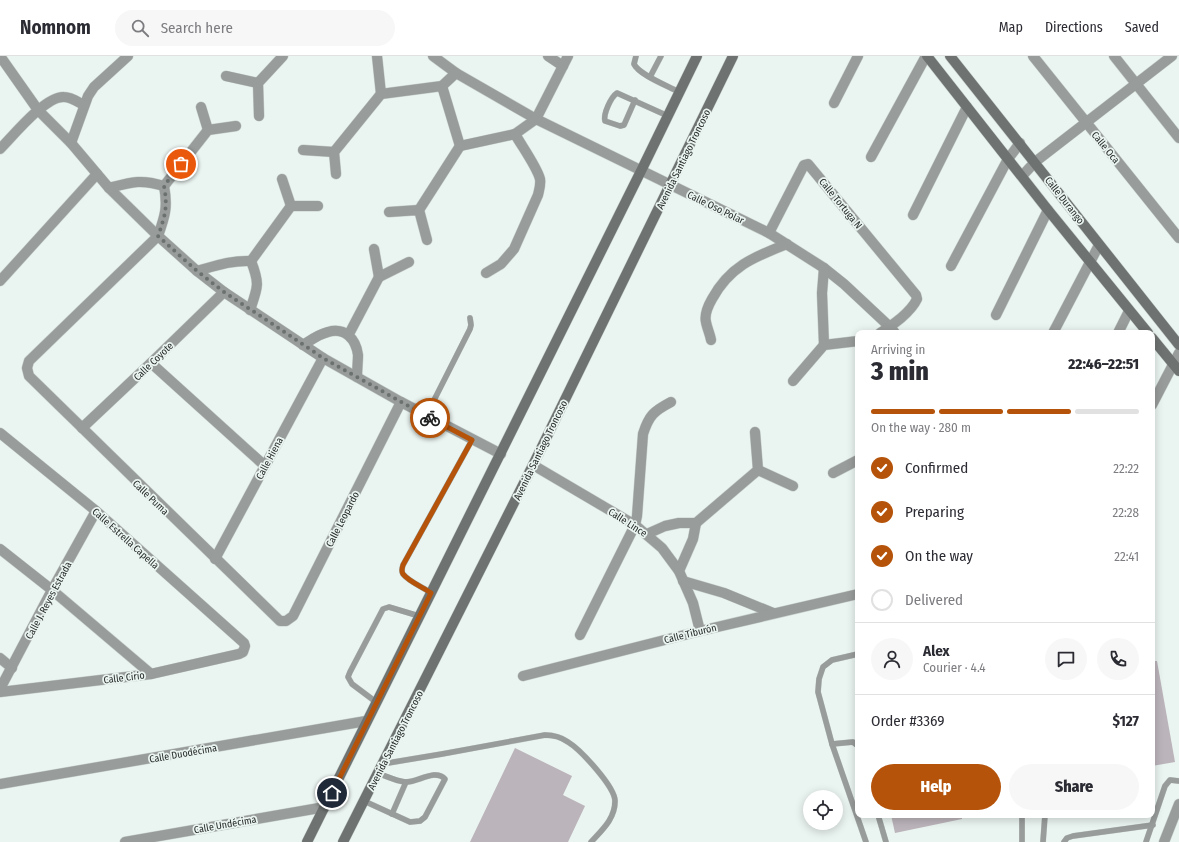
<!DOCTYPE html>
<html lang="en">
<head>
<meta charset="utf-8">
<style>
  :root { --surface:#fff; --page:#f7f7f7; --text:#2b2b33; --muted:#7c7c81; --line:#e1e1e2; --accent:#b45309 }
  body { margin:0; font-family:"Fira Sans Condensed",sans-serif; background:var(--page); color:var(--text); height:100vh; display:flex; flex-direction:column; font-size:15px; white-space:nowrap }
  * { box-sizing:border-box; margin:0 }
  p { font-size:13px; color:var(--muted) }
  .icon { flex:none; width:22px; height:22px; fill:none; stroke:currentColor; stroke-width:2; stroke-linecap:round; stroke-linejoin:round }
  .map { position:relative; flex:1; overflow:hidden }
  .details { position:absolute; left:855px; top:274px; width:300px; height:488px; display:flex; flex-direction:column; background:var(--surface); border-radius:8px; box-shadow:0 2px 10px #0003 }
  .details>* { flex:none }
  .tools { position:absolute; left:803px; top:734px; display:grid; gap:8px }
  .tools a { display:grid; place-items:center; width:40px; height:40px; border-radius:50%; background:var(--surface); box-shadow:0 2px 10px #0003; font-size:20px }
  .pin { position:absolute; display:grid; place-items:center; width:34px; height:34px; color:#fff; margin:-17px; border:2px solid #fff; border-radius:50%; box-shadow:0 1px 4px #0007 }
  .courier { position:absolute; display:grid; place-items:center; width:40px; height:40px; margin:-20px; border:3px solid #b45309; border-radius:50%; background:#fff; color:#222; box-shadow:0 1px 5px #0007 }
  .summary em { font-style:normal; font-weight:800 }
  .summary div { display:flex; flex-direction:column-reverse }
  .summary { display:flex; align-items:center; justify-content:space-between; height:68px; padding:0 16px }
  h1 { font-size:26px; font-weight:800; line-height:30px }
  .bar { display:grid; grid-template-columns:repeat(4,1fr); gap:6px 4px; align-content:center; height:48px; padding:0 16px }
  .bar i { height:5px; border-radius:3px; background:var(--line) }
  .bar .on { background:var(--accent) }
  .bar p { grid-column:span 4 }
  .line { display:flex; align-items:center; gap:10px; padding:0 16px; border-top:1px solid var(--line) }
  .line div { flex:1 }
  .round { display:grid; place-items:center; flex:none; width:42px; height:42px; border-radius:21px; background:var(--page) }
  ol { padding:0 16px; list-style:none }
  li { display:flex; align-items:center; gap:12px; height:44px }
  li p { margin-inline-start:auto }
  li .icon { padding:4px; border-radius:50%; background:var(--accent); color:#fff; stroke-width:4 }
  li:last-child { color:var(--muted) }
  li i { width:22px; height:22px; border:2px solid var(--line); border-radius:50% }
  .button { display:flex; gap:8px; margin-top:auto; padding:8px 16px }
  .button a { flex:1; height:46px; border-radius:24px; background:var(--accent); color:#fff; font-size:16px; font-weight:800; line-height:46px; text-align:center }
  .button a+a { background:var(--page); color:var(--text) }
  header { display:flex; align-items:center; gap:24px; box-sizing:border-box; height:56px; padding:0 20px; background:var(--surface); border-bottom:1px solid var(--line) }
  header strong { font-size:19px }
  nav { display:flex; gap:22px; margin-inline-start:auto; font-size:14px }
  .search { width:280px; height:36px; background:var(--page); display:flex; align-items:center; gap:10px; box-sizing:border-box; padding:0 14px; border-radius:22px; color:var(--muted); font-size:15px }
  .map>svg:first-child { display:block }
</style>
</head>
<body>
<header>
<strong>Nomnom</strong>
<div class="search"><svg class="icon" aria-label="search" viewBox="0 0 24 24"><circle cx="10" cy="10" r="6"/><path d="M15 15l6 6"/></svg>Search here</div>
<nav><a>Map</a><a>Directions</a><a>Saved</a></nav>
</header>
<div class="map">
<svg width="1179" height="786" viewBox="0 0 1179 786">
  <rect width="100%" height="100%" fill="#eaf4f0"/>
  <g fill="#bbb4ba">
    <polygon points="1152,605 1157,605 1175,706 1152,710"/>
    <polygon points="515,692 572,720 563,739 585,750 568,786 470,786"/>
    <polygon points="891,759 962,759 962,763 895,777"/>
  </g>
  <g fill="none" stroke-linecap="round" stroke-linejoin="round">
    <defs>
      <g id="service">
        <path d="M636 0 634 8C639 19 668 30 679 36"/>
        <polyline points="650,21 661,0"/>
        <path d="M635 44 624 69 620 70 605 65C603 58 611 41 617 37L668 60"/>
        <polyline points="426,360 470,273 471,269 470,262"/>
        <path d="M431 537C424 532 408 525 403 518 401 515 402 512 403 509L472 384"/>
        <polyline points="858,598 832,604 823,611 819,623 818,636 832,688 866,786"/>
        <polyline points="376,646 352,628 348,621 350,616 383,553 389,551 419,560"/>
        <polyline points="832,688 853,686 858,690"/>
        <path d="M382 708 442 698 545 679C553 679 561 681 568 686 581 694 615 731 615 745 615 763 602 774 591 786"/>
        <path d="M364 745 410 766 420 765 425 761 445 723C435 712 417 727 405 726 396 725 386 720 377 717"/>
        <polyline points="392,758 406,726"/>
        <polyline points="878,759 886,786"/>
        <polyline points="1022,786 1022,759"/>
        <polyline points="1043,786 1045,759"/>
        <polyline points="1064,786 1067,782 1073,780 1153,769"/>
        <polyline points="1146,786 1165,730 1170,724 1179,725"/>
      </g>
      <g id="minor">
        <polyline points="0,0 38,54 71,87 109,132 158,180 197,215 224,236 323,302 401,346 501,398"/>
        <polyline points="377,0 381,38"/>
        <polyline points="433,0 456,17 536,63 769,177 824,212 844,228 890,271 895,277"/>
        <polyline points="548,0 563,10"/>
        <polyline points="1033,0 1179,182"/>
        <polyline points="1114,0 1179,82"/>
        <polyline points="226,20 258,27"/>
        <polyline points="442,30 460,90 515,78 536,63 568,0"/>
        <polyline points="834,47 858,0"/>
        <polyline points="201,51 208,74"/>
        <polyline points="259,60 258,27 283,0"/>
        <polyline points="71,87 88,40 94,31 128,0"/>
        <path d="M0 93C13 80 45 40 64 41 71 41 78 46 84 49"/>
        <polyline points="303,94 334,96"/>
        <polyline points="871,101 926,0"/>
        <polyline points="336,118 334,96 381,38 442,30 456,17"/>
        <polyline points="1022,120 1035,106 1172,0"/>
        <polyline points="282,123 291,150"/>
        <path d="M164 130C168 151 165 160 158 180L29 305 27 312 29 320 280 565H286L293 560 401 346"/>
        <polyline points="164,130 208,74 236,70"/>
        <path d="M109 132C132 126 141 123 164 130"/>
        <polyline points="291,150 318,150"/>
        <polyline points="419,154 460,90"/>
        <polyline points="389,156 419,154 427,184"/>
        <polyline points="913,159 967,51"/>
        <path d="M769 177 804 109 808 108 916 239 917 243C911 256 892 270 880 277"/>
        <polyline points="374,193 379,221 409,206"/>
        <polyline points="251,205 291,150"/>
        <polyline points="951,210 1008,103 1020,87"/>
        <path d="M197 215C215 210 232 204 251 205"/>
        <path d="M486 217 501 208 514 193 538 139C539 134 541 129 540 123 537 111 521 89 515 78"/>
        <polyline points="0,225 97,118"/>
        <path d="M250 254C258 231 260 228 251 205"/>
        <polyline points="996,259 1048,154"/>
        <polyline points="1053,277 1099,189"/>
        <polyline points="1118,277 1129,255"/>
        <polyline points="349,278 379,221"/>
        <path d="M711 284C710 278 707 272 706 266 704 258 708 250 712 243 730 210 754 201 787 188"/>
        <path d="M303 289C311 284 319 278 328 276 345 271 356 283 358 299 358 306 357 313 357 321"/>
        <polyline points="824,289 822,237 824,212"/>
        <polyline points="151,307 265,410"/>
        <polyline points="793,325 824,289 858,285"/>
        <polyline points="1152,349 1179,297"/>
        <polyline points="82,372 151,307 224,236"/>
        <polyline points="0,377 96,455 244,587 245,590 243,596 239,598 151,618 0,636"/>
        <polyline points="533,409 635,469 662,492 679,515 693,547 700,575"/>
        <polyline points="758,414 793,430"/>
        <polyline points="833,417 858,404"/>
        <polyline points="647,478 665,470 679,467 696,467 758,414 755,376"/>
        <polyline points="0,493 52,534 151,618"/>
        <polyline points="215,503 323,302"/>
        <polyline points="679,515 693,483 696,467"/>
        <polyline points="683,525 724,537 773,557"/>
        <path d="M580 579 635 469 637 460 643 378C649 359 654 355 671 346"/>
        <polyline points="0,602 12,612"/>
        <polyline points="523,620 700,575 858,538"/>
        <polyline points="0,633 52,534 96,455"/>
        <polyline points="0,728 366,665"/>
        <polyline points="125,786 325,751"/>
      </g>
      <polyline id="tertiary" points="1164,786 1179,748"/>
      <g id="secondary">
        <polyline points="927,0 1048,154 1148,277"/>
        <polyline points="950,0 1179,289"/>
        <polyline points="1152,282 1179,315"/>
        <polyline points="307,786 641,115 697,0"/>
        <polyline points="343,786 533,409 733,0"/>
      </g>
    </defs>
    <use href="#service" stroke="#c7d0cc" stroke-width="6"/>
    <use href="#minor" stroke="#c7d0cc" stroke-width="11"/>
    <use href="#tertiary" stroke="#c7d0cc" stroke-width="11"/>
    <use href="#secondary" stroke="#c7d0cc" stroke-width="11"/>
    <use href="#service" stroke="#989c9a" stroke-width="5.5"/>
    <use href="#minor" stroke="#989c9a" stroke-width="10"/>
    <use href="#tertiary" stroke="#989c9a" stroke-width="10"/>
    <use href="#secondary" stroke="#6e7371" stroke-width="10"/>
  </g>
  <g fill="none" stroke-linecap="round" stroke-linejoin="round">
    <path stroke="#6b716f" stroke-width="4" stroke-dasharray="0 7.2" d="M181 108 164 130C168 151 165 160 158 180L197 215 224 236 277 271 323 302 430 362"/>
    <path stroke="#b45309" stroke-width="5" d="M332 737 431 537C424 532 408 525 403 518 401 515 402 512 403 509L472 384 430 362"/>
  </g>
  <g text-anchor="middle" stroke-width="3.5" stroke-linejoin="round" paint-order="stroke">
    <g font-size="10" fill="#272b29" stroke="#eaf4f0">
      <text transform="translate(1106 91) rotate(51)" y="4">Calle Oca</text>
      <text transform="translate(683 103) rotate(-64)" y="4">Avenida Santiago Troncoso</text>
      <text transform="translate(1065 144) rotate(52)" y="4">Calle Durango</text>
      <text transform="translate(841 147) rotate(51)" y="4">Calle Tortuga N</text>
      <text transform="translate(716 151) rotate(26)" y="4">Calle Oso Polar</text>
      <text transform="translate(153 305) rotate(-44)" y="4">Calle Coyote</text>
      <text transform="translate(540 394) rotate(-64)" y="4">Avenida Santiago Troncoso</text>
      <text transform="translate(269 402) rotate(-62)" y="4">Calle Hiena</text>
      <text transform="translate(151 441) rotate(44)" y="4">Calle Puma</text>
      <text transform="translate(342 463) rotate(-63)" y="4">Calle Leopardo</text>
      <text transform="translate(628 466) rotate(33)" y="4">Calle Lince</text>
      <text transform="translate(126 482) rotate(42)" y="4">Calle Estrella Capella</text>
      <text transform="translate(48 544) rotate(-62)" y="4">Calle J. Reyes Estrada</text>
      <text transform="translate(690 577) rotate(-14)" y="4">Calle Tiburón</text>
      <text transform="translate(124 621) rotate(-7)" y="4">Calle Cirio</text>
      <text transform="translate(395 684) rotate(-63)" y="4">Avenida Santiago Troncoso</text>
      <text transform="translate(183 697) rotate(-10)" y="4">Calle Duodécima</text>
      <text transform="translate(225 768) rotate(-10)" y="4">Calle Undécima</text>
    </g>
  </g>
</svg>
<div class="tools">
<a><svg class="icon" aria-label="locate" viewBox="0 0 24 24"><circle cx="12" cy="12" r="6"/><path d="M12 2v4M12 18v4M2 12h4M18 12h4"/></svg></a>
</div>
<div class="pin" style="left:181px;top:108px;background:#ea580c"><svg class="icon" aria-label="bag" viewBox="0 0 24 24"><path d="M5 8h14l-1 12H6zM9 8a3 3 0 0 1 6 0"/></svg></div>
<div class="pin" style="left:332px;top:737px;background:#1f2937"><svg class="icon" aria-label="home" viewBox="0 0 24 24"><path d="M3 11l9-7 9 7M6 9v11h12V9"/></svg></div>
<div class="courier" style="left:430px;top:362px"><svg class="icon" aria-label="bike" viewBox="0 0 24 24"><circle cx="6" cy="16" r="4"/><circle cx="18" cy="16" r="4"/><path d="M6 16l4-8h5l3 8M10 8l3 8H6M13 5h3"/></svg></div>
<section class="details">
<div class="summary"><div><h1>3 min</h1><p>Arriving in</p></div><em>22:46–22:51</em></div>
<div class="bar"><i class="on"></i><i class="on"></i><i class="on"></i><i></i><p>On the way · 280 m</p></div>
<ol>
<li><svg class="icon" aria-label="check" viewBox="0 0 24 24"><path d="M5 12l5 5 9-10"/></svg>Confirmed<p>22:22</p></li>
<li><svg class="icon" aria-label="check" viewBox="0 0 24 24"><path d="M5 12l5 5 9-10"/></svg>Preparing<p>22:28</p></li>
<li><svg class="icon" aria-label="check" viewBox="0 0 24 24"><path d="M5 12l5 5 9-10"/></svg>On the way<p>22:41</p></li>
<li><i></i>Delivered</li>
</ol>
<div class="line" style="height:72px"><a class="round"><svg class="icon" aria-label="person" viewBox="0 0 24 24"><circle cx="12" cy="8" r="4"/><path d="M4 21q1-7 8-7t8 7"/></svg></a><div><b>Alex</b><p>Courier · 4.4</p></div><a class="round"><svg class="icon" aria-label="chat" viewBox="0 0 24 24"><path d="M4 5h16v11H9l-5 4z"/></svg></a><a class="round"><svg class="icon" aria-label="phone" viewBox="0 0 24 24"><path d="M5 4h4l2 5-3 2q2 4 5 5l2-3 5 2v4C11 20 4 13 5 4z"/></svg></a></div>
<div class="line" style="height:52px"><div>Order #3369</div><b>$127</b></div>
<div class="button"><a>Help</a><a>Share</a></div>
</section>
</div>
</body>
</html>
